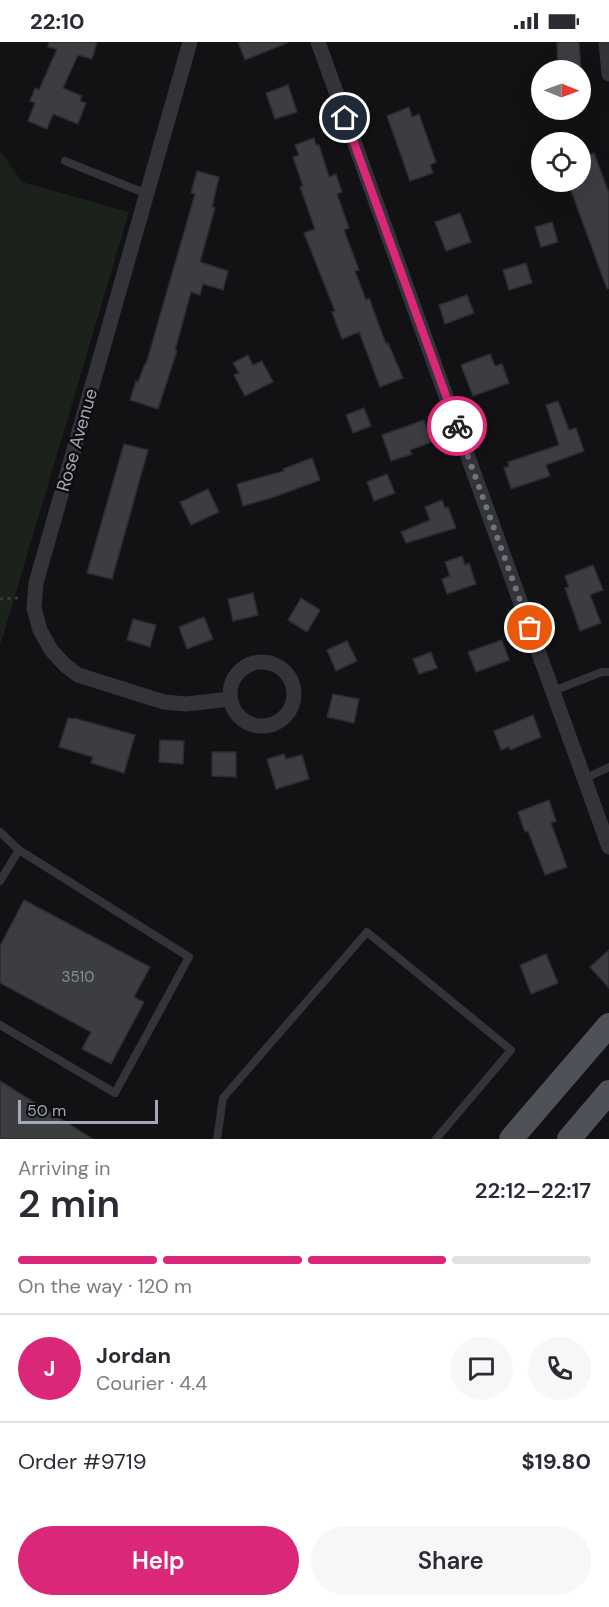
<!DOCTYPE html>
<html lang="en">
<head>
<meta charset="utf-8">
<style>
  :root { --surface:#fff; --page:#f7f7f7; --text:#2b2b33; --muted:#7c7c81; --line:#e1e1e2; --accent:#db2777 }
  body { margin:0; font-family:"DM Sans",sans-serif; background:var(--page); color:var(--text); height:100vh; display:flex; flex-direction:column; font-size:22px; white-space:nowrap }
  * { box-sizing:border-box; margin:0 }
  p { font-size:20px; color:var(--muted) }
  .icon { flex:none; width:33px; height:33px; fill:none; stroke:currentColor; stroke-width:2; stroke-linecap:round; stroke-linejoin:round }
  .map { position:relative; height:1097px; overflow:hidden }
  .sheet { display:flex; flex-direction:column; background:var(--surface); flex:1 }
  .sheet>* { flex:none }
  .needle { width:39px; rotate:91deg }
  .tools { position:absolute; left:531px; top:18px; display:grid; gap:12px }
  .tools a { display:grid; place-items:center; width:60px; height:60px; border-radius:50%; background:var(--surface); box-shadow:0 6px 24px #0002; font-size:30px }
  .scale { position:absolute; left:18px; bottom:15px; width:140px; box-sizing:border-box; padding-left:6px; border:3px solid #a2a8b5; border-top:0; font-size:16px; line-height:21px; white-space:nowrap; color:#a2a8b5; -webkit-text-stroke:4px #0d0d0f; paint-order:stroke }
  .pin { position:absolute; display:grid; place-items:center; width:51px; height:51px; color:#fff; margin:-26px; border:3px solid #fff; border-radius:50%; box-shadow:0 2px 6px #0007 }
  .courier { position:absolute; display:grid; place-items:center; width:60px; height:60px; margin:-30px; border:4px solid #db2777; border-radius:50%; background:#fff; color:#222; box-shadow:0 2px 8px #0007 }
  .overview em { font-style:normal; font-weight:600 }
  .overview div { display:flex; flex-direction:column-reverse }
  .overview { display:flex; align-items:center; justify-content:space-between; height:102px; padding:0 18px }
  h1 { font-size:39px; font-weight:600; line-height:45px }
  .bar { display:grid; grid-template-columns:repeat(4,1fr); gap:9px 6px; align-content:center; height:72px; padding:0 18px }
  .bar i { height:8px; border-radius:4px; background:var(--line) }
  .bar .on { background:var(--accent) }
  .bar p { grid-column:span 4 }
  .line { display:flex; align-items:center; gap:15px; padding:0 18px; border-top:2px solid var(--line) }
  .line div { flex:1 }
  .round { display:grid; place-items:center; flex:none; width:63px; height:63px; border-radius:32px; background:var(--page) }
  .cta { display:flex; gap:12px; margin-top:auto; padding:12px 18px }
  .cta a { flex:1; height:69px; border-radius:36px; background:var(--accent); color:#fff; font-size:24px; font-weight:600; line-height:69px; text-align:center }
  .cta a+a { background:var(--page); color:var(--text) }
  .status { display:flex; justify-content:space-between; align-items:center; height:42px; padding:0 30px; background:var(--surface); direction:ltr }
  .status svg { height:16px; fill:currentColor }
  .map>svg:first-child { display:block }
</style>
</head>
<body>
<div class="status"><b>22:10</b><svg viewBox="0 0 49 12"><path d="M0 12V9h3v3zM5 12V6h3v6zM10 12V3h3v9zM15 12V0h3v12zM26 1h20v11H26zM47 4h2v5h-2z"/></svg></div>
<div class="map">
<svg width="609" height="1097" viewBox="0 0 609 1097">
  <rect width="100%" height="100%" fill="#121214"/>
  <polygon fill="#1a221b" points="0,109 22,140 129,170 0,604"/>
  <g fill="#3c3d41" stroke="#2c2c30" stroke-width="1.5">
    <polygon points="49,0 97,0 92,17 78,13 63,46 82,54 80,59 86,61 78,82 53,72 47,87 28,79 35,61 30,59 35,46 39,48 57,7 48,5"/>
    <polygon points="238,0 287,0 287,1 245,18"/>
    <polygon points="557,0 579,0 581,28 558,28"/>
    <polygon points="288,43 297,70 275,77 266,51"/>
    <polygon points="409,65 412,75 419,72 436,120 430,123 433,131 410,139 387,74"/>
    <polygon points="314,96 316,103 319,103 329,135 336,132 342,150 337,152 349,186 344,188 359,228 355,229 366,258 369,256 386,302 388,301 403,336 380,345 359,290 342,297 332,270 335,269 304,191 315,187 300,145 303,144 293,115 299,113 295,103"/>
    <polygon points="594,111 609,151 609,246 607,247 568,140 580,140 580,116"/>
    <polygon points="197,129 219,135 212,165 215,166 200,220 228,229 223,248 203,242 200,253 191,250 175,308 177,309 158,367 130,358 136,339 138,340 145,322 146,322 195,152 191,151"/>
    <polygon points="460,171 471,200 446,209 435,180"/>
    <polygon points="552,180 558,200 541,205 535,185"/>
    <polygon points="526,221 532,241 509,248 503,228"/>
    <polygon points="467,253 474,271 445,282 439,263"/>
    <polygon points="490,312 495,324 502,322 509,341 473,354 461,323"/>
    <polygon points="248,313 253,323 262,319 273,340 245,354 234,333 239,331 233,321"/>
    <polygon points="558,359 569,388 576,386 584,409 546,423 550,434 511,447 504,426 509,424 508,420 559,403 546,363"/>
    <polygon points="364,366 371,384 353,391 346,373"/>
    <polygon points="424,378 432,400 410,408 412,412 391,419 382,393"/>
    <polygon points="124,402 148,408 112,537 87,531"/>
    <polygon points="312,416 320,438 274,455 243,464 237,442 284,429 283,427"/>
    <polygon points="387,432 395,451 374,459 367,440"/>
    <polygon points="208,447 219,470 191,483 180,460"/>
    <polygon points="442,458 445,466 448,465 456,486 406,501 401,490 430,478 425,465"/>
    <polygon points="462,514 465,523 469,521 476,542 447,552 442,537 450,534 445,520"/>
    <polygon points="593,523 603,548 590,553 601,581 580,589 565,546 569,545 565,534"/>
    <polygon points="253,551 258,573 233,579 228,557"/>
    <polygon points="301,556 320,568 307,590 288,578"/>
    <polygon points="204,575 213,597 187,607 179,585"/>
    <polygon points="133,577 156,583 150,605 127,598"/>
    <polygon points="502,598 509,618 476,630 468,610"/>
    <polygon points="347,599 357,619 336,629 327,608"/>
    <polygon points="431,610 437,626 419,632 413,617"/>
    <polygon points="333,652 359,657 354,681 327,675"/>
    <polygon points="533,673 541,695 510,708 509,705 501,708 494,689"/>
    <polygon points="68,676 73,677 74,676 135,693 124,731 91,721 93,715 59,705"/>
    <polygon points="160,698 184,699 183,722 159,720"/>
    <polygon points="212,710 236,710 236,735 212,734"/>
    <polygon points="284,712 286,717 302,713 309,737 276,747 267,717"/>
    <polygon points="549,758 556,779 551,781 567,825 545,833 528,789 525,790 518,770"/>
    <polygon points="24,858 150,925 134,955 144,960 111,1022 82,1007 91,990 0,941 0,904"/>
    <polygon points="609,908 609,946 590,925"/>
    <polygon points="546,912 558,941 531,952 520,923"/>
    <polygon points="0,1039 93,1097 0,1097"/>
  </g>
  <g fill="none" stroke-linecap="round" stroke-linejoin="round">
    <polyline stroke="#393b40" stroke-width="3" stroke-dasharray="3 4.5" stroke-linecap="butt" points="0,557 18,556"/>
    <g stroke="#333439" stroke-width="8">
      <polyline points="65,119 147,152"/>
      <polyline points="553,649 602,630 609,630"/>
      <polyline points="584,737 609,725"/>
      <polyline points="0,790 19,808"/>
      <polyline points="0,839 19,808 189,915 115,1051 0,983"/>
      <polyline points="217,1097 223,1056 367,890 511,1008 436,1097"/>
    </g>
    <g stroke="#333439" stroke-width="15">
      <polyline points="190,0 36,541 34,566 40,588 51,608 65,623 78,633 164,660 186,662 230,657"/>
      <polyline points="318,0 609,805"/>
      <polyline points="606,0 609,32"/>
      <circle cx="262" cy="652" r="32"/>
    </g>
    <g stroke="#4f5158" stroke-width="24">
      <polyline points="511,1097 609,983"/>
      <polyline points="569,1097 609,1050"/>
    </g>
  </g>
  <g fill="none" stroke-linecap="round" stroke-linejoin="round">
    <polyline stroke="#70747d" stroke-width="6" stroke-dasharray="0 10.8" points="457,384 530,586"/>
    <polyline stroke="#db2777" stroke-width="8" points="345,76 457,384"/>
  </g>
  <g text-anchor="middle" stroke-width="5" stroke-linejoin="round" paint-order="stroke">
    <g font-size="15" fill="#888d98">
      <text x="78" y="940">3510</text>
    </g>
    <g font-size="18" fill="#a2a8b5" stroke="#0d0d0f">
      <text transform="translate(77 398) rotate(-74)" y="6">Rose Avenue</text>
    </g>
  </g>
</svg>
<div class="tools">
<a><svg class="needle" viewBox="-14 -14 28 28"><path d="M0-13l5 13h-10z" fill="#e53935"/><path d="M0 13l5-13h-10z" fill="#7c7c81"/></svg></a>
<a><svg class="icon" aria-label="locate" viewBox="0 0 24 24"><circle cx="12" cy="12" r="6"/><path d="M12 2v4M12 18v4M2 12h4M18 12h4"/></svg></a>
</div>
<div class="scale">50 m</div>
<div class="pin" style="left:530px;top:586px;background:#ea580c"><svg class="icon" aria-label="bag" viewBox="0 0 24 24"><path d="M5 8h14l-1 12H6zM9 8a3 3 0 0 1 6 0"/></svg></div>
<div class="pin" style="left:345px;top:76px;background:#1f2937"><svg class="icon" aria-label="home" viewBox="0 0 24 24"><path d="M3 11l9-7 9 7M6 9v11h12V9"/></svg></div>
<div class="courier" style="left:457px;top:384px"><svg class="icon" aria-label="bike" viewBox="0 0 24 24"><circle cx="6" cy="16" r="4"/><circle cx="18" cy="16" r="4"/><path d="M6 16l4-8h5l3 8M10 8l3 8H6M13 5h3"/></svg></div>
</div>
<section class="sheet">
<div class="overview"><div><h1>2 min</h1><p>Arriving in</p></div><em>22:12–22:17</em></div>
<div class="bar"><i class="on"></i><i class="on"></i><i class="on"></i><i></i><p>On the way · 120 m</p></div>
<div class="line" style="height:108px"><b class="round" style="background:var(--accent);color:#fff">J</b><div><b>Jordan</b><p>Courier · 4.4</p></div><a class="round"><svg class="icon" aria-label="chat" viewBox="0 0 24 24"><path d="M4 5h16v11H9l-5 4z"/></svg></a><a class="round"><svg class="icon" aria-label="phone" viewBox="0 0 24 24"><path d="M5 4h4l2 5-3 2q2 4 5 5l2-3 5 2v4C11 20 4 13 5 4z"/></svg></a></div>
<div class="line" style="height:78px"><div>Order #9719</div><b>$19.80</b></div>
<div class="cta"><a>Help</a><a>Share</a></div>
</section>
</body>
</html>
